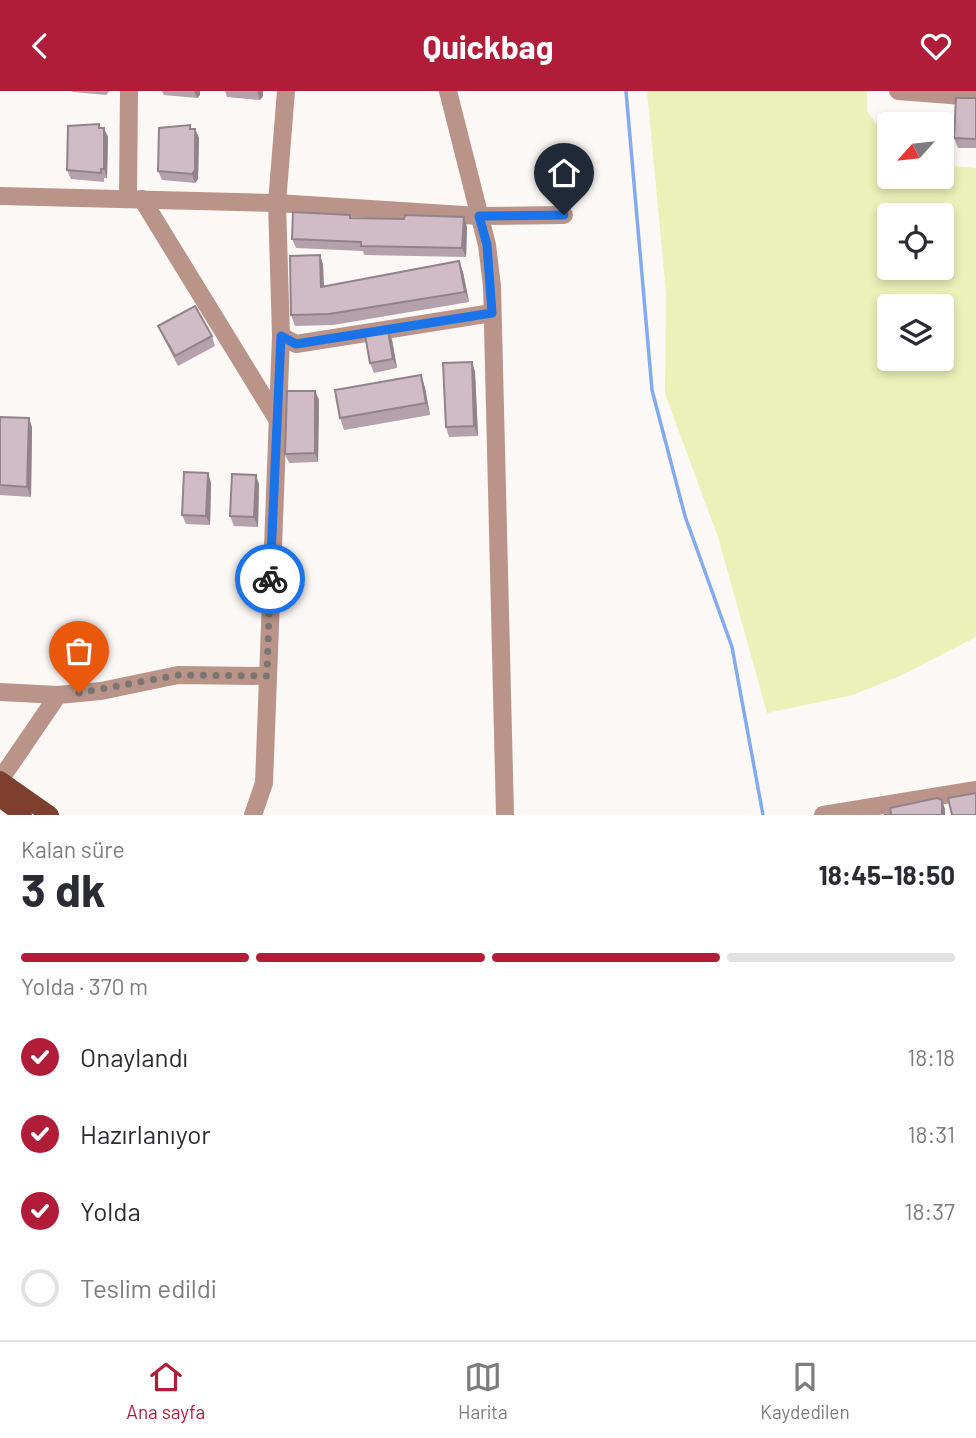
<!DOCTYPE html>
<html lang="tr">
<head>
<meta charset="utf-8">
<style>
  :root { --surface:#fff; --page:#f7f7f7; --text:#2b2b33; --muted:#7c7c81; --line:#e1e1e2; --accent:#b11d38 }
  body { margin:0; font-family:Barlow,sans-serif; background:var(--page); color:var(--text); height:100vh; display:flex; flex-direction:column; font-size:26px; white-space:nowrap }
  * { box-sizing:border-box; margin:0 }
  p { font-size:23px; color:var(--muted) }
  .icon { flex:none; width:38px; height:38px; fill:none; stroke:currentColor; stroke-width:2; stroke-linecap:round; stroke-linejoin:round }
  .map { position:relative; height:724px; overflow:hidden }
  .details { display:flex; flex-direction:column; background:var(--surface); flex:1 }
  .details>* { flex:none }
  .needle { width:46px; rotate:243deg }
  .fabs { position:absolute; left:877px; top:21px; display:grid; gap:14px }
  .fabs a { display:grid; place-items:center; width:77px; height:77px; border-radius:7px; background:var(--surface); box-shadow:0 4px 10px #0003; font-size:35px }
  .pin { position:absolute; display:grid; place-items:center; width:60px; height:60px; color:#fff; margin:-72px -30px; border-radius:50% 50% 50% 0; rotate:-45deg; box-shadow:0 0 7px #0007 }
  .pin .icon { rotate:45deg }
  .courier { position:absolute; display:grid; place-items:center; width:70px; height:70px; margin:-35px; border:5px solid #1a73e8; border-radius:50%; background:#fff; color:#222; box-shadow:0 2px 9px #0007 }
  .overview em { font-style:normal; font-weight:700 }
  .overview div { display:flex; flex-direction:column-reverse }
  .overview { display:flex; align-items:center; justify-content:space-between; height:119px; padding:0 21px }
  h1 { font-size:46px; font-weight:700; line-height:52px }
  .bar { display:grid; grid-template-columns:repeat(4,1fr); gap:10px 7px; align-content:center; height:84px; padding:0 21px }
  .bar i { height:9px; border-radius:5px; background:var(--line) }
  .bar .active { background:var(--accent) }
  .bar p { grid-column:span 4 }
  ol { padding:0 21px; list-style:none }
  li { display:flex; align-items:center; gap:21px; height:77px }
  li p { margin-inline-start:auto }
  li .icon { padding:7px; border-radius:50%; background:var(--accent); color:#fff; stroke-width:4 }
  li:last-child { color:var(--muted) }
  li i { width:38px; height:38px; border:4px solid var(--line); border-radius:50% }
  header { display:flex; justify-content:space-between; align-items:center; height:91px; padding:0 21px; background:var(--accent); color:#fff; font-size:32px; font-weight:700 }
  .menu { display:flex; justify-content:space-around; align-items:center; height:98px; border-top:2px solid var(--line); background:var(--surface); font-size:19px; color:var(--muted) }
  .menu a { display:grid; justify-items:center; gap:4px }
  .menu .active { color:var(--accent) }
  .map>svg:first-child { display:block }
</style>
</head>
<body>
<header><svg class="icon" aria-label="back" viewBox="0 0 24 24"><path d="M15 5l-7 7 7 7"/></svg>Quickbag<svg class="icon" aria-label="heart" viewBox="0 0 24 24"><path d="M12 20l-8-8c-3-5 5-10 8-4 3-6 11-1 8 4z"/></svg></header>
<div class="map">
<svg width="976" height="724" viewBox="0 0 976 724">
  <rect width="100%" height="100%" fill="#fcf8f5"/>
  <path fill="#ecf1b9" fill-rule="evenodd" d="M647 0H867V20L889 52V86H942V74L976 77V546L902 584 853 604 767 622 718 446 665 303 666 202ZM889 124H942V177H889ZM889 215H942V268H889Z"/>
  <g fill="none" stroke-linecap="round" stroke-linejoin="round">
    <polyline stroke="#82abef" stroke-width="3.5" points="626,0 652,299 685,425 732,556 763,724"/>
    <g stroke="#ba9489" stroke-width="18">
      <polyline points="286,0 277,112 281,245 296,253 492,222"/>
      <polyline points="448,0 487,154 492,195 505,724"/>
      <polyline points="898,0 976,6"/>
      <polyline points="0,105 277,112 479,125 564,124"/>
      <polyline points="128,107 129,0"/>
      <polyline points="142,108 277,328"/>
      <polyline points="0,601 58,604 101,600 178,584 267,585"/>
      <polyline points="0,689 58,604"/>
      <polyline points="253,724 264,692 281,245"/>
      <polyline points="823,724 976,699"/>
    </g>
    <g stroke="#7f3f2f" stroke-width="18">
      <polyline points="0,689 50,724"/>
      <polyline points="0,707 23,724"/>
    </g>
  </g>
  <g fill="#b4a1ab">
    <polygon points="72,0 109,0 109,1 106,4 73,1"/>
    <polygon points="162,0 200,0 200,4 197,7 164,4"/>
    <polygon points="225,0 263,0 263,5 260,9 227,6"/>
    <polygon points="976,7 976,57 958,57 954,47"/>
    <polygon points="190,34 191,38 195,38 199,47 198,88 195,92 162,89 158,80"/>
    <polygon points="100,37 108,46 107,87 104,87 104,91 71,88 67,79"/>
    <polygon points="464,126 467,136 466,166 364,164 363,160 296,157 292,148 351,127 404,128"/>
    <polygon points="320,164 323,174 324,195 459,170 463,181 469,211 333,234 295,235 291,224"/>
    <polygon points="158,235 212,245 215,255 178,275 162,244"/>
    <polygon points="388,240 392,249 397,277 374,282 370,272"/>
    <polygon points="472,271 475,281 478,345 449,346 446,336"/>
    <polygon points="421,284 425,297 430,324 344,339 340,327"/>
    <polygon points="315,300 319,309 318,371 289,372 285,363"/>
    <polygon points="0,326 32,336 31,406 0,404"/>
    <polygon points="208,382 211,392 210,434 186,433 182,424"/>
    <polygon points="259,393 258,436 234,435 230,425"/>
  </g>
  <g fill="#92838b">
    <polygon points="194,0 200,0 200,4 197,7"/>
    <polygon points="257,0 263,0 263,5 260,9"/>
    <polygon points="104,37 108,46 107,87 104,78"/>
    <polygon points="195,38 199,47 198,88 195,92 192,83"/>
    <polygon points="464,126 467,136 466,166 462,157"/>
    <polygon points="320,164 323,174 324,206 321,196"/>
    <polygon points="459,170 463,181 469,211 465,201"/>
    <polygon points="388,240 392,249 397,277 393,268"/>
    <polygon points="472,271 475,281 478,345 474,335"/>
    <polygon points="421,284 425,297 430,324 426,312"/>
    <polygon points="315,300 319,309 318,371 315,362"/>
    <polygon points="29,327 32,336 31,406 27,396"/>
    <polygon points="208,382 211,392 210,434 206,425"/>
    <polygon points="256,384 259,393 258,436 254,426"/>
    <polygon points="942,709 945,718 945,724 942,724"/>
  </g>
  <g fill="#d1bbc7" stroke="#92838b" stroke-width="2">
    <polygon points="956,7 976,7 976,48 954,47"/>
    <polygon points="99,33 99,37 104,37 104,78 101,78 101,82 67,79 68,35"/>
    <polygon points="190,34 190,38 195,38 195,79 192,83 158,80 159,37"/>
    <polygon points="293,121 350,124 350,127 404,128 405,124 464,126 462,157 361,155 361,151 292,148"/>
    <polygon points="320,164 321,196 459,170 465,201 329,223 291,224 290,165"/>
    <polygon points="195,215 212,245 175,265 158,235"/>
    <polygon points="388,240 393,268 370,272 365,244"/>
    <polygon points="472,271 474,335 446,336 443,272"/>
    <polygon points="421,284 426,312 340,327 335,299"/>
    <polygon points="287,300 315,300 315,362 285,363"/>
    <polygon points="0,326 29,327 27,396 0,394"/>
    <polygon points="184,381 208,382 206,425 182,424"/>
    <polygon points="232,383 256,384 254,426 230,425"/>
    <polygon points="976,702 976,724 952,724 948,707"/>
    <polygon points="937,707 942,709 942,724 884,724 891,723 890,717"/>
  </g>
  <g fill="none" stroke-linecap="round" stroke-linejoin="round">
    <polyline stroke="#7b7470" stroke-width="7" stroke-dasharray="0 12.6" points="79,602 178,584 267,585 270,488"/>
    <polyline stroke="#1a73e8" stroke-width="9" points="270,488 281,245 296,253 492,222 487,154 479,125 564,124"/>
  </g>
</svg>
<div class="fabs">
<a><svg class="needle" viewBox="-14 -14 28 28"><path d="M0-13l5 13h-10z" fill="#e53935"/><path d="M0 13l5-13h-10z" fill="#7c7c81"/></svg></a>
<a><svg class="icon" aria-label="locate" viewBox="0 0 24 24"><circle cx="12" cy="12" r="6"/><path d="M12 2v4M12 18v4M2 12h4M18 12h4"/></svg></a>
<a><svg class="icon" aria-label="layers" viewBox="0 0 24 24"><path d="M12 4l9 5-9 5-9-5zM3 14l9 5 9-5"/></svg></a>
</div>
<div class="pin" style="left:79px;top:602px;background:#ea580c"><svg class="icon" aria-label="bag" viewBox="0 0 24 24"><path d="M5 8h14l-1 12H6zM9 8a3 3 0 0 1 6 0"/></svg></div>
<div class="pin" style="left:564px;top:124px;background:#1f2937"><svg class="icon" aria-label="home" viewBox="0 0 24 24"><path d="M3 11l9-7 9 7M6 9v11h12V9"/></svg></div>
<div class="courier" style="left:270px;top:488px"><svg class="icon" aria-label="bike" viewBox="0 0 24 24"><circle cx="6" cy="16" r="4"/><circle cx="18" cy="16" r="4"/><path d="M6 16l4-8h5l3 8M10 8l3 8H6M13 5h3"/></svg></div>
</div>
<section class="details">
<div class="overview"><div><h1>3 dk</h1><p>Kalan süre</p></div><em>18:45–18:50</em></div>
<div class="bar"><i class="active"></i><i class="active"></i><i class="active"></i><i></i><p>Yolda · 370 m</p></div>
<ol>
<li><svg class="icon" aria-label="check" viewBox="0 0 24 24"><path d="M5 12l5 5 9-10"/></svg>Onaylandı<p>18:18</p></li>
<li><svg class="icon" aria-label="check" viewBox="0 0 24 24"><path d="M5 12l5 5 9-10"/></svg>Hazırlanıyor<p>18:31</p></li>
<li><svg class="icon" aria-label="check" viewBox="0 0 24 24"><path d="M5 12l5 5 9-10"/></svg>Yolda<p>18:37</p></li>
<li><i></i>Teslim edildi</li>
</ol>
</section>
<nav class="menu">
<a class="active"><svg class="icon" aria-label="home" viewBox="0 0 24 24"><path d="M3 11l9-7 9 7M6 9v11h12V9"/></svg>Ana sayfa</a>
<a><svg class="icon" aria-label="map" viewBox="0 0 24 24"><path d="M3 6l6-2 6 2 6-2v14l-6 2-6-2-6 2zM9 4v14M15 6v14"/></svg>Harita</a>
<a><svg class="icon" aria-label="saved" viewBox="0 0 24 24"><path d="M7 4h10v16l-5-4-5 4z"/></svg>Kaydedilen</a>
</nav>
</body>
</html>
